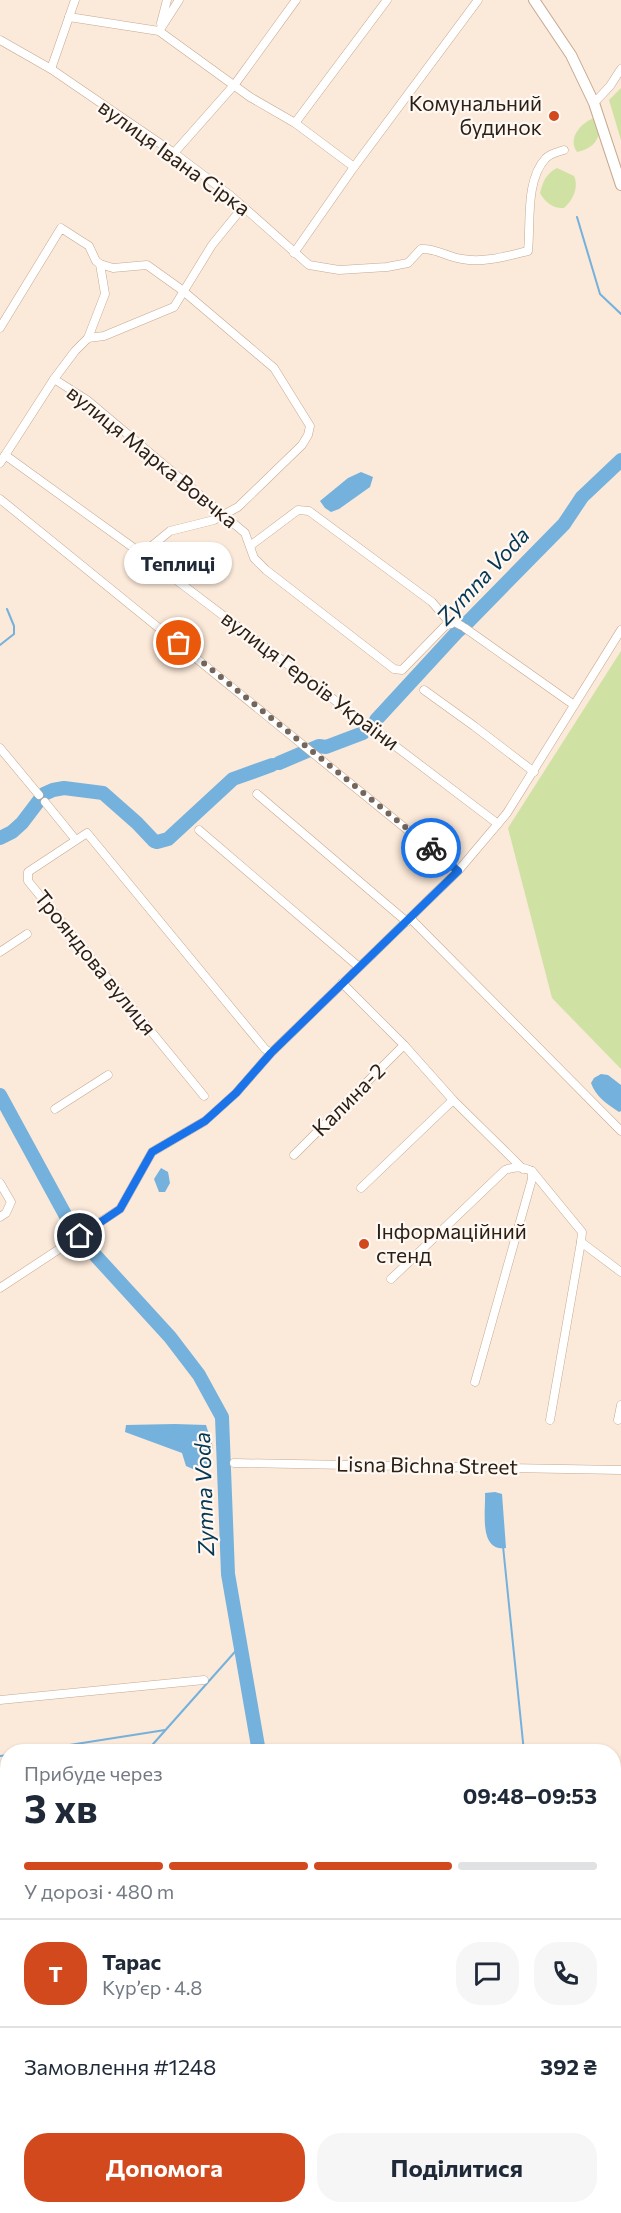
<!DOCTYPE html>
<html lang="uk">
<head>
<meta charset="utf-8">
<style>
  :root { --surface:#fff; --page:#f6f6f7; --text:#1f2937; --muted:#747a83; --line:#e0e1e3; --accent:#d1491d }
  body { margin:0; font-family:Commissioner,sans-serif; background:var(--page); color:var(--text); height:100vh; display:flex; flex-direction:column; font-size:22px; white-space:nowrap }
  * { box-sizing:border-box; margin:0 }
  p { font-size:20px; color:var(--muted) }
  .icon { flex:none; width:33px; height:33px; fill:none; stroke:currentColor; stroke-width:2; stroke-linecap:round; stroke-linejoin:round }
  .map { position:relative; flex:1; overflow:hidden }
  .side { position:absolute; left:0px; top:1744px; width:621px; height:470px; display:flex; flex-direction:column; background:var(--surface); border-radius:24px 24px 0 0; box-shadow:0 2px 4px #0004 }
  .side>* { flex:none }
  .pin { position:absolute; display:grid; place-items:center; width:51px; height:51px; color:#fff; margin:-26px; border:3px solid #fff; border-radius:50%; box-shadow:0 2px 6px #0007 }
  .courier { position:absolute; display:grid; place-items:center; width:60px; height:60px; margin:-30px; border:4px solid #1a73e8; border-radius:50%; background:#fff; color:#222; box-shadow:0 2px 8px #0007 }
  .bubble { position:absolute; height:42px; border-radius:21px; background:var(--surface); box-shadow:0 2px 4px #0004; font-size:20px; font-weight:700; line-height:42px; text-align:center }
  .overview em { font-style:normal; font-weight:700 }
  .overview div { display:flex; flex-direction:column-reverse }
  .overview { display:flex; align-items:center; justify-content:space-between; height:102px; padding:0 24px }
  h1 { font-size:39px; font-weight:700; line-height:45px }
  .bar { display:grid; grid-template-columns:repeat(4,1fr); gap:9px 6px; align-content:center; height:72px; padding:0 24px }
  .bar i { height:8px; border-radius:4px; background:var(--line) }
  .bar .current { background:var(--accent) }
  .bar p { grid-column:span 4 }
  .line { display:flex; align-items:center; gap:15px; padding:0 24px; border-top:2px solid var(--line) }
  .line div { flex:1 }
  .round { display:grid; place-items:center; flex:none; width:63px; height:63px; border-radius:24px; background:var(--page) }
  .action { display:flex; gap:12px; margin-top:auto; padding:12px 24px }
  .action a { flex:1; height:69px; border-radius:24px; background:var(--accent); color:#fff; font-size:24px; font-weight:700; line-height:69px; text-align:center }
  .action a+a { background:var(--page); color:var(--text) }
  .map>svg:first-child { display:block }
</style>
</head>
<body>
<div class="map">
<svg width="621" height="2213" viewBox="0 0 621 2213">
  <rect width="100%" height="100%" fill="#fbe9d9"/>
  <g fill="#d0e2a3">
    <polygon points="621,88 621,140 609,100"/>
    <path d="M594 118 601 129C597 143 591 149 577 152 567 138 581 123 594 118Z"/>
    <path d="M557 168 574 176C579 187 573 200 564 208 553 209 545 202 540 193 543 181 546 174 557 168Z"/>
    <polygon points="621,651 621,1069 552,998 508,828"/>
  </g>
  <g fill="#74b1dc">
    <polygon points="361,472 373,477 370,487 339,509 331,512 325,508 320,501 348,478"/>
    <path d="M601 1074 608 1075 621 1085V1111L619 1112C607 1104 596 1097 591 1083L594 1078Z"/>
    <polygon points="161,1168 168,1172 170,1183 165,1192 159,1192 154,1179"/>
    <polygon points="175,1424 206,1425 213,1447 206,1468 193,1469 186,1466 182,1453 125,1432 126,1425"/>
    <path d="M495 1492 502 1494 506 1548C478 1552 486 1510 485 1493Z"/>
  </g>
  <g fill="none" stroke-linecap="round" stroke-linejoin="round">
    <g stroke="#74b1dc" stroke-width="2">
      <polyline points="577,217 600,294 621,314"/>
      <polyline points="0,645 14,634 14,626 7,609"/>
      <polyline points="503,1546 524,1752"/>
      <polyline points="25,1752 165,1730"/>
      <polyline points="146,1752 241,1645"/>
      <polyline points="0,1756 8,1755"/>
      <polyline points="577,2206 578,2213"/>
    </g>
    <g stroke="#74b1dc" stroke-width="14">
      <polyline points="376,720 457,632 464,626 564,524 582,497 621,460"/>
      <polyline points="279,763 319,746 326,747 363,733"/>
      <polyline points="0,838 12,832 22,823 44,794 53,790 64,788 103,793 137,823 154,841 157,842 168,839 233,779 272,765"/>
      <polyline points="0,1095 73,1229"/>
      <polyline points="85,1244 170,1337 199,1375 222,1417 228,1574 259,1752"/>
      <polyline points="309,2213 309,2206"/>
    </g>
    <defs>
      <g id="street">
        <polyline points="69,17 159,31 250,97 295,123 354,167"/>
        <polyline points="161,23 167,0"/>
        <polyline points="159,31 179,0"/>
        <path d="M0 40 51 69 174 153 231 196 309 265 339 270 387 267 408 263 421 249C436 248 447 257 462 259 484 263 507 256 528 251 531 223 525 180 546 158 551 153 558 152 564 150"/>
        <polyline points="51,69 75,0"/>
        <polyline points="594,103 610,86 621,69"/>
        <polyline points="295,123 387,0"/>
        <polyline points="174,153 235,84 296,0"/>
        <polyline points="294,253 354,167 478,0"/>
        <polyline points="0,328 61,228 89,246 96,261 100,264 113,268 147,265 182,290 274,368 310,426 308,435 302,445 238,507 214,520 170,531 142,554"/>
        <polyline points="88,338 105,294 100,264"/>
        <polyline points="54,379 87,400 245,533 254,558 266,570 394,669 402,670 445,626 454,622 462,626"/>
        <polyline points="5,455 142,554 498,824"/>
        <polyline points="0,463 54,379 75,351 88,338 104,336 174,307 212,245 243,207"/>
        <polyline points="0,499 458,871"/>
        <polyline points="250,546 298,510 309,511 432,602 451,624"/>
        <polyline points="465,628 574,705"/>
        <polyline points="424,690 474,726 534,772"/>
        <polyline points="0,748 39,795"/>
        <polyline points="257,794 407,922"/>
        <polyline points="45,802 75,839"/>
        <polyline points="199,830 359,967"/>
        <polyline points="411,919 621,1131"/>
        <polyline points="0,952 27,934"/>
        <polyline points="342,983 404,1045 453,1100 523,1169"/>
        <polyline points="204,1096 28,881 28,872 87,833 265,1049 271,1053"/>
        <polyline points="55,1109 108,1075"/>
        <polyline points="294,1155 404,1045"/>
        <polyline points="0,1183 11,1202 6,1213 0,1217"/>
        <polyline points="361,1188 453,1100"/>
        <path d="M391 1279 505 1170C516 1166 522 1167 532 1171L582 1232 581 1242 621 1272"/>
        <polyline points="0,1288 120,1209 152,1152 205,1121 236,1093 271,1053 458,871 507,813 621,630"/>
        <polyline points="475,1382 532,1179 532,1171"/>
        <polyline points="550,1420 581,1242"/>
        <polyline points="618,1420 621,1405"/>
        <polyline points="234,1463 621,1470"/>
        <polyline points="0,1700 204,1680"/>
        <polyline points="0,1804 8,1804"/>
        <polyline points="0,2064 8,2101"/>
        <polyline points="0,2146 8,2144"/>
        <polyline points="0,2185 8,2158"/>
      </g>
      <polyline id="secondary" points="534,0 571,55 594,103 621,185"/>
    </defs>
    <use href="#street" stroke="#c6a990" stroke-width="9"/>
    <use href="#secondary" stroke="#c6a990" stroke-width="12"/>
    <use href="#street" stroke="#fff" stroke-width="8"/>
    <use href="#secondary" stroke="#fff" stroke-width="10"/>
  </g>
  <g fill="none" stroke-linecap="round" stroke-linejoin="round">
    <polyline stroke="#74665a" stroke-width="6" stroke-dasharray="0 10.8" points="179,643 431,848"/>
    <polyline stroke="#1a73e8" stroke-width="8" points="80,1236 120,1209 152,1152 205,1121 236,1093 271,1053 458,871 431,848"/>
  </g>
  <g fill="#d1491d" stroke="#fff8f3" stroke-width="2">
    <circle cx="554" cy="116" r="6"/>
    <circle cx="364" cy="1244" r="6"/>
  </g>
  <g text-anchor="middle" stroke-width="4.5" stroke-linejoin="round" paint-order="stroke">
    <g font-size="21" fill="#2b2016" stroke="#fff8f3" text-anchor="end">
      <text x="542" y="111">Комунальний<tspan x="542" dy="24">будинок</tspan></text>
      <text x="376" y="1239" text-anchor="start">Інформаційний<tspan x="376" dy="24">стенд</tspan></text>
    </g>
    <g font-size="21" fill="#2b2016" stroke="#fff8f3">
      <text transform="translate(174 158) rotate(36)" y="7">вулиця Івана Сірка</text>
      <text transform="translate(152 457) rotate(39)" y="7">вулиця Марка Вовчка</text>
      <text transform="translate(310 681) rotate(37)" y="7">вулиця Героїв України</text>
      <text transform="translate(95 963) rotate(51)" y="7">Трояндова вулиця</text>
      <text transform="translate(349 1100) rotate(-45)" y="7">Калина-2</text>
      <text transform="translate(427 1466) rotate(1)" y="7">Lisna Bichna Street</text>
    </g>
    <g font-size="22" font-style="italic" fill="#043754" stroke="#fff8f3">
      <text transform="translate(483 576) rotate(-47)" y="8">Zymna Voda</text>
      <text transform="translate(204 1494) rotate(-92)" y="8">Zymna Voda</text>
    </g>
  </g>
</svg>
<div class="pin" style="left:179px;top:643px;background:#ea580c"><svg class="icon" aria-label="bag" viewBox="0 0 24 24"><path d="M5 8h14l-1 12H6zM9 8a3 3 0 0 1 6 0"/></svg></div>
<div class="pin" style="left:80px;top:1236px;background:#1f2937"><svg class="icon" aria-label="home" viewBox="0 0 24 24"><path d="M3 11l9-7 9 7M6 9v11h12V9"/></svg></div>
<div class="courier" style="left:431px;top:848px"><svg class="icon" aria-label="bike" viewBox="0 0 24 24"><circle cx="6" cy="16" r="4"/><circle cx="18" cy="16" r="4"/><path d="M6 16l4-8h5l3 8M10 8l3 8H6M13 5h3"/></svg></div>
<div class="bubble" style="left:124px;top:542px;width:108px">Теплиці</div>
<section class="side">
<div class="overview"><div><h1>3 хв</h1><p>Прибуде через</p></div><em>09:48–09:53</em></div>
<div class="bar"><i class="current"></i><i class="current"></i><i class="current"></i><i></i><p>У дорозі · 480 m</p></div>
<div class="line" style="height:108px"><b class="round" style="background:var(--accent);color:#fff">Т</b><div><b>Тарас</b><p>Кур’єр · 4.8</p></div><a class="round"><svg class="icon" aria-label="chat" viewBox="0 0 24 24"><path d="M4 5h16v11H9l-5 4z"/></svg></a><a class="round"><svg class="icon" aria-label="phone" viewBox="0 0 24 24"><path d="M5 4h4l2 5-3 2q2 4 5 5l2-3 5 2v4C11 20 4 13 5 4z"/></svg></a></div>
<div class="line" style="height:78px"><div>Замовлення #1248</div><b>392 ₴</b></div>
<div class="action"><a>Допомога</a><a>Поділитися</a></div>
</section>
</div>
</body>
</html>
